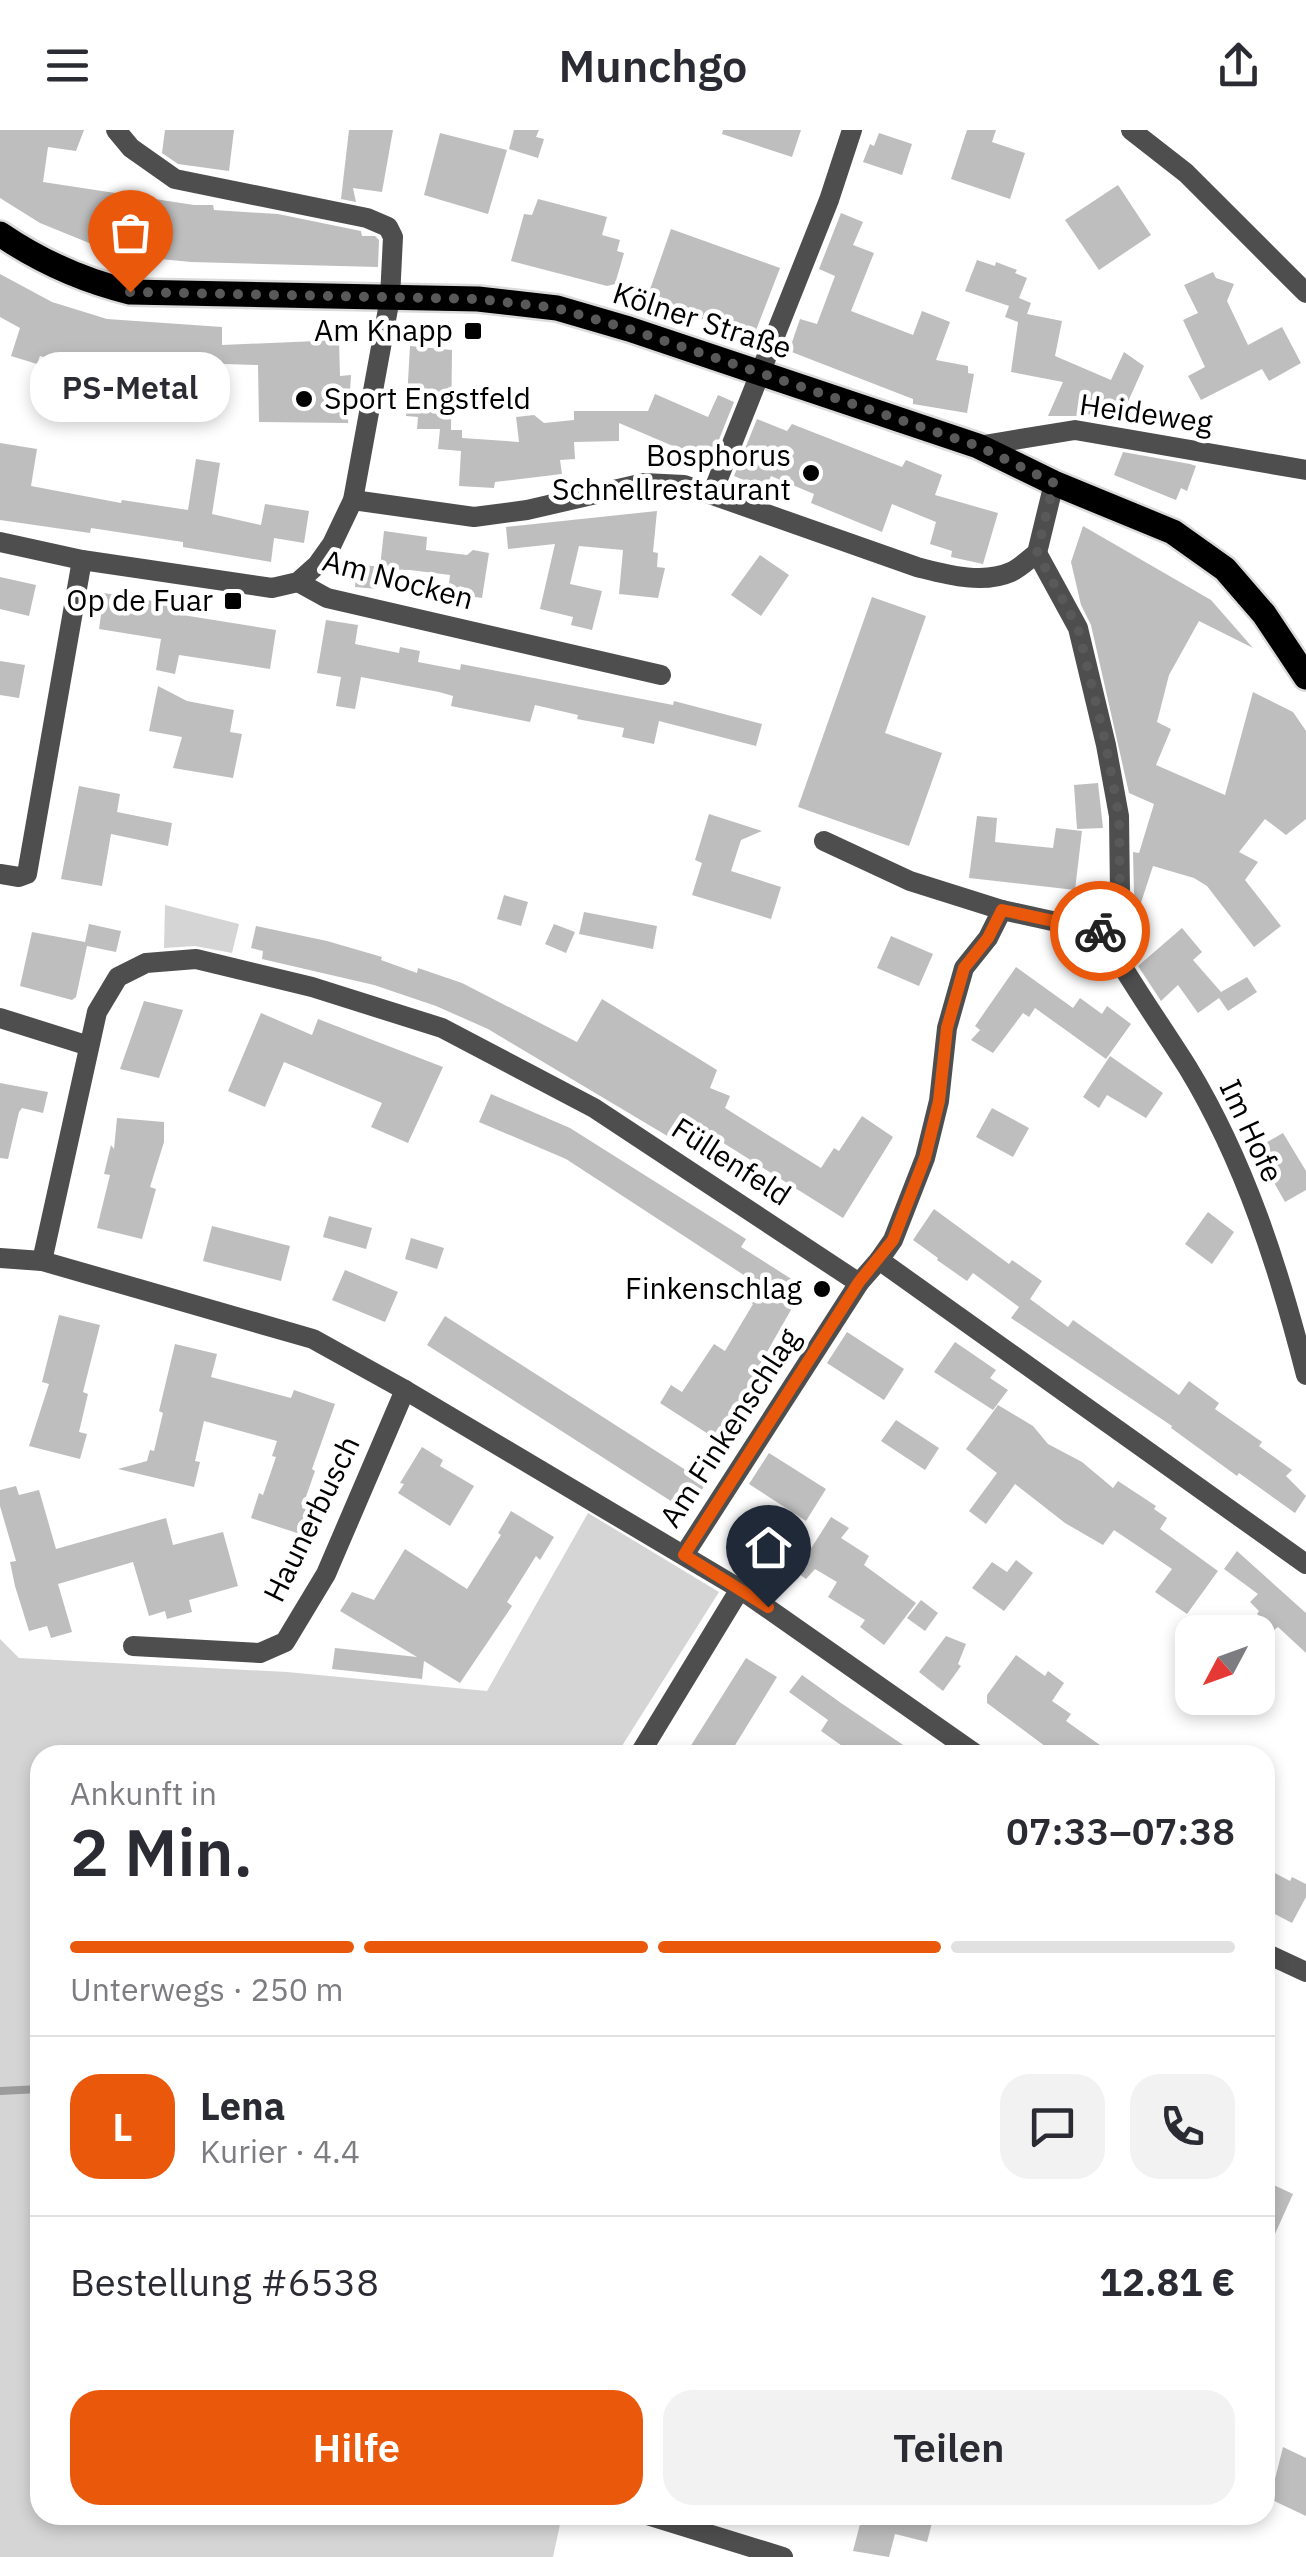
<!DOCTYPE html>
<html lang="de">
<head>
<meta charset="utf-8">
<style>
  :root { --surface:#fff; --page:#f2f2f3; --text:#2b2b33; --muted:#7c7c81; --line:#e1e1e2; --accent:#ea580c }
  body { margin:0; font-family:"IBM Plex Sans",sans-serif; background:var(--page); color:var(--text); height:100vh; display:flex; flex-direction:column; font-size:38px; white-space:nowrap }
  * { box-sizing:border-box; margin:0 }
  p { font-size:32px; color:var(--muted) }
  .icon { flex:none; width:55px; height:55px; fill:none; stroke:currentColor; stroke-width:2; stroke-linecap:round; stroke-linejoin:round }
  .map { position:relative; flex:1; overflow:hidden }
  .drawer { position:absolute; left:30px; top:1615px; width:1245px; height:780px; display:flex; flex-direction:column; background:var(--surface); border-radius:30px; box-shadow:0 5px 15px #0003 }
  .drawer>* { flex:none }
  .needle { width:65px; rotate:229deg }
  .controls { position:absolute; left:1175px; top:1485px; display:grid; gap:20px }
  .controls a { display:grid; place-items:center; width:100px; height:100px; border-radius:20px; background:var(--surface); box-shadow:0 5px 15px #0003; font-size:50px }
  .pin { position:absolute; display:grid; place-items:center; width:85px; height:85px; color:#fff; margin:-102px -42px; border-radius:50% 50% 50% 0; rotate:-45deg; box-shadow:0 0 10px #0007 }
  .pin .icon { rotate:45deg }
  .courier { position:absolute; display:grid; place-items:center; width:100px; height:100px; margin:-50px; border:8px solid #ea580c; border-radius:50%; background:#fff; color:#222; box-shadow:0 2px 12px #0007 }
  .bubble { position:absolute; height:70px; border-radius:30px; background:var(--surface); box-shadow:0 5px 15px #0003; font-size:32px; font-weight:600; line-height:70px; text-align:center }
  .summary em { font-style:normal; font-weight:600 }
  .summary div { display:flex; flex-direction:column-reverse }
  .summary { display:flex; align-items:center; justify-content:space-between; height:170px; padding:0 40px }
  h1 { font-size:65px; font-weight:600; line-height:75px }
  .bar { display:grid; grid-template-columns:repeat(4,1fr); gap:15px 10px; align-content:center; height:120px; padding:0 40px }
  .bar i { height:12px; border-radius:8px; background:var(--line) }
  .bar .active { background:var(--accent) }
  .bar p { grid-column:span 4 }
  .line { display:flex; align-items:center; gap:25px; padding:0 40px; border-top:2px solid var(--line) }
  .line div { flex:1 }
  .round { display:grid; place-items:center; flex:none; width:105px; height:105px; border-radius:30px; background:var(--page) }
  .cta { display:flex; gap:20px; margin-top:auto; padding:20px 40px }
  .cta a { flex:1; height:115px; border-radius:30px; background:var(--accent); color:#fff; font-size:40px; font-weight:600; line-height:115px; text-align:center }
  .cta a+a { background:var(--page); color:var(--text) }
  header { display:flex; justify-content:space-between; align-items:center; height:130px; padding:0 40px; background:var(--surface); font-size:45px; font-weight:600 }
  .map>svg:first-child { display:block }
</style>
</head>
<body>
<header><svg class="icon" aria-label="menu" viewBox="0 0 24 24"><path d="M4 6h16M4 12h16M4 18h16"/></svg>Munchgo<svg class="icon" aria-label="share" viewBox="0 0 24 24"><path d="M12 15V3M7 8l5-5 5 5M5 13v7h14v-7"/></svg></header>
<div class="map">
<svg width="1306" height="2427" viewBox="0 0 1306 2427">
  <rect width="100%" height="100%" fill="#fff"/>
  <g fill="#d5d5d5">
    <polygon points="165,775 239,794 232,823 195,816 164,818"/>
    <polygon points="588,1383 719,1462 620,1619 621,1625 40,1625 40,2385 562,2385 553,2427 0,2427 0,1509 19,1528 287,1542 487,1561"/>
  </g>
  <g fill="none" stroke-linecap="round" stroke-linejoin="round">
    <polyline stroke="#9c9c9c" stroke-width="8" points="0,1961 40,1959"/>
  </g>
  <g fill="#bebebe">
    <polygon points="0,0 84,0 76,21 48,17 43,52 194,75 213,75 214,80 278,84 361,101 362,106 375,106 379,110 378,137 191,132 140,127 99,117 40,93 0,68"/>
    <polygon points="165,0 234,0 229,41 178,34 162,23"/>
    <polygon points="349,0 393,0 382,62 353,58 356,72 341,69"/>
    <polygon points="514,0 539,0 536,7 544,9 538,28 509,19"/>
    <polygon points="723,0 801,0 792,27 722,4"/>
    <polygon points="967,0 996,0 992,12 1025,23 1010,69 951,49"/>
    <polygon points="440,3 507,20 488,84 424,65"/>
    <polygon points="879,3 912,14 902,45 863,32 870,14 874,16"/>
    <polygon points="1118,55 1151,105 1099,140 1065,90"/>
    <polygon points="538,69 607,87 602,105 620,110 617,121 624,123 615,154 607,156 511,131 524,84 532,85"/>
    <polygon points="841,83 863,92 853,115 874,123 851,181 913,205 922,181 950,192 936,230 968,236 968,243 974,244 967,283 913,274 913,269 789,221 800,189 817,194 835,146 819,139"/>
    <polygon points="671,99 780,138 753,208 647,168"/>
    <polygon points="977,130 995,136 996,132 1017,140 1015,143 1027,148 1019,168 1031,173 1027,184 1062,191 1055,226 1111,250 1124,222 1144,236 1118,294 1079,281 1077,286 1048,286 1063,252 1011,242 1018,192 1005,187 1009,176 965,161"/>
    <polygon points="1213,142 1216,148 1234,154 1227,171 1248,215 1282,197 1301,233 1269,251 1262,239 1201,270 1188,246 1205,237 1183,190 1198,183 1184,155"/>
    <polygon points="0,144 52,172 107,189 222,197 222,215 339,210 340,246 351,245 348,293 259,292 258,235 193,233 191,262 133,256 132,267 119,265 119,274 70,269 80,239 40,226 37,234 11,226 20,198 0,187"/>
    <polygon points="410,216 452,220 451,300 445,300 462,300 462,308 519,312 516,287 534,285 544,293 574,290 574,281 648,281 655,264 708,287 718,265 734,272 708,337 685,327 687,322 619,293 619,311 574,312 575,329 560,330 562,344 495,352 494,358 459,356 461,321 438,319 440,299 417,299 418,287 406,286"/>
    <polygon points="757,289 787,301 792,294 902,337 906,330 942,345 935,365 998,383 983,434 951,427 952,421 930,414 936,392 892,374 882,402 811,373 814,364 771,346 765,359 734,346"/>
    <polygon points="0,313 37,319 31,356 121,373 122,370 188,380 196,329 220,333 212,384 261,395 265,374 309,381 304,413 274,408 271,432 183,417 183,412 91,398 90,403 0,390"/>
    <polygon points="1123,322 1190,334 1196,336 1187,361 1181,358 1176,370 1114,345"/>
    <polygon points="657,381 653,422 658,423 657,437 665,438 658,468 619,464 623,420 579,416 570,454 602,461 592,500 571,495 573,487 540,479 555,414 508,419 506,397"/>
    <polygon points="1083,396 1211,470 1253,518 1199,491 1169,545 1157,592 1171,599 1156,635 1225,665 1253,562 1293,582 1306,601 1306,689 1286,705 1265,689 1239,722 1258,732 1245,750 1281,796 1254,817 1207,756 1194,748 1153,736 1136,788 1128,787 1134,763 1133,722 1139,723 1154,674 1129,663 1091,495 1081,475 1071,432"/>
    <polygon points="384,401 427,407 426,420 467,425 473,420 489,423 482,468 448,463 450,445 410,440 381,439 378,459 355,457 357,434 380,437"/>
    <polygon points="760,425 789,445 761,486 731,465"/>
    <polygon points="0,447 36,455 29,486 0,479"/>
    <polygon points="104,463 171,474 170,483 276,500 270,539 179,525 175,544 156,540 161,509 99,499"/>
    <polygon points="872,467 926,486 885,603 942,623 909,716 798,677"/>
    <polygon points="326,490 358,495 355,514 399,523 400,517 420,521 418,532 460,540 461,534 673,575 674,571 762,594 756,616 659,591 654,614 622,607 624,598 577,589 578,585 535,575 530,592 451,576 453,566 439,562 361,547 355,579 336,576 341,547 317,543"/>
    <polygon points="0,531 25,535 19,568 0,565"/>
    <polygon points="158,556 187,571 234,580 230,602 242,604 233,648 173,638 182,607 149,601"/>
    <polygon points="1098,653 1103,698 1077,699 1074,655"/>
    <polygon points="79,656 120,664 117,682 172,693 168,716 111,704 102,756 61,749"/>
    <polygon points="709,684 762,701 741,710 731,741 781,757 771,789 692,765 702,733 695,730"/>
    <polygon points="977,686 997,688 995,712 1053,718 1056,698 1082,701 1075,760 969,748"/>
    <polygon points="504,765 528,772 521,796 497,789"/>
    <polygon points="584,782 657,796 653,819 579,804"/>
    <polygon points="89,794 121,801 116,822 87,816 76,867 72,870 20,856 32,802 85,812"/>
    <polygon points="554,794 575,802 566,823 545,814"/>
    <polygon points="256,796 327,811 382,827 381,830 417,843 418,838 462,853 577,912 602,869 717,940 710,958 730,966 725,978 821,1038 834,1018 839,1021 862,986 893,1007 843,1088 682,987 669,1007 488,899 436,876 374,855 262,829 263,821 251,818"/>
    <polygon points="1182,798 1202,822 1193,830 1221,862 1247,847 1257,862 1228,881 1219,868 1198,883 1178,855 1161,871 1138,836"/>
    <polygon points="891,806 933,824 919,856 877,838"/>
    <polygon points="1016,837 1073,878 1080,868 1102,884 1107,876 1131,894 1106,929 1035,878 1029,887 1023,883 993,923 971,910 980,900 975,896"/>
    <polygon points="144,871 183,880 159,948 120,939"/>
    <polygon points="261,883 312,905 318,889 443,937 408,1013 371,997 382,973 284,932 265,977 228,961"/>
    <polygon points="1110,926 1163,963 1146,988 1107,965 1099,978 1083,967"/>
    <polygon points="0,953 48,962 43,983 22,978 19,982 8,1029 0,1028"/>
    <polygon points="491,964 570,998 746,1109 741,1117 804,1157 755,1243 759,1246 757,1249 766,1254 727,1316 660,1273 671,1255 682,1262 714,1214 725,1221 753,1174 748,1171 759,1155 566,1029 479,992"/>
    <polygon points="992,978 1029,998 1013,1027 976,1007"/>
    <polygon points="117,988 164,992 164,1012 150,1057 156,1059 142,1109 97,1098 110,1045 104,1044 111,1015 114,1019"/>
    <polygon points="1283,1003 1306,1041 1306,1060 1285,1072 1268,1042 1277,1037 1264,1014"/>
    <polygon points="934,1079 1009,1134 1012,1130 1042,1151 1030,1169 1068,1197 1073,1190 1179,1265 1189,1251 1219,1273 1215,1279 1262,1312 1259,1316 1292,1340 1286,1346 1306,1366 1295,1383 1239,1343 1237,1346 1171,1298 1172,1296 1011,1188 1019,1177 973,1143 967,1151 937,1130 938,1128 913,1110"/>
    <polygon points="1208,1082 1234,1102 1212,1134 1185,1114"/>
    <polygon points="329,1086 372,1098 366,1119 323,1107"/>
    <polygon points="212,1096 290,1116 281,1151 203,1131"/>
    <polygon points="411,1108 444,1118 437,1139 405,1129"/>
    <polygon points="345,1140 398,1162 385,1192 332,1170"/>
    <polygon points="59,1185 100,1195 83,1262 88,1264 79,1302 87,1304 80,1329 29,1316 49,1254 42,1252"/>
    <polygon points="445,1186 706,1353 688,1382 427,1215"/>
    <polygon points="847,1202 904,1239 884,1270 827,1233"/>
    <polygon points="955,1212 996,1240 990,1248 1008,1260 993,1280 934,1242"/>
    <polygon points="175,1214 217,1224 211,1247 291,1268 294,1260 335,1274 312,1339 315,1341 302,1378 308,1380 300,1404 251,1388 259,1363 263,1365 276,1327 272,1326 277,1311 204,1291 195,1331 200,1332 194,1357 118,1339 147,1331 150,1320 154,1321 163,1283 159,1281"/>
    <polygon points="998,1275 1033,1296 1048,1314 1082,1332 1113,1358 1118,1351 1156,1376 1154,1379 1167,1388 1160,1399 1218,1441 1187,1484 1155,1462 1172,1439 1114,1400 1103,1415 1065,1393 1015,1354 986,1394 969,1381 997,1343 966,1319"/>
    <polygon points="896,1290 939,1318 925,1340 881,1311"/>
    <polygon points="422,1317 443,1330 440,1336 474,1356 450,1396 398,1363 404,1354 400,1353"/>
    <polygon points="769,1323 826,1359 806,1391 749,1354"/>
    <polygon points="16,1356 19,1365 39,1360 56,1419 166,1388 173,1415 223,1402 238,1456 189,1470 192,1482 167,1489 165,1481 149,1486 133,1432 58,1454 72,1502 51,1508 47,1496 29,1501 15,1456 10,1432 16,1431 0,1376 0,1360"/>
    <polygon points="511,1381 554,1407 540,1430 536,1426 507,1472 512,1476 460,1553 424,1531 422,1549 332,1539 335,1518 417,1527 340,1481 352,1462 374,1470 405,1419 467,1459 501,1405 498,1403"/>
    <polygon points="831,1387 849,1398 841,1408 869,1426 864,1435 916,1473 884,1515 860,1497 865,1490 828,1467 837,1452 815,1439 806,1449 796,1442"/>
    <polygon points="1237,1421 1306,1483 1306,1523 1278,1497 1274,1500 1257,1484 1259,1481 1250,1472 1258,1464 1224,1439"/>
    <polygon points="1016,1430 1033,1443 1004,1481 972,1458 992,1432 1007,1442"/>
    <polygon points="921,1470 938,1483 925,1501 907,1488"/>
    <polygon points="946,1506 966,1514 958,1534 961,1536 943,1561 919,1542"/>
    <polygon points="1016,1525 1045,1546 1048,1541 1064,1553 1052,1571 1071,1584 1066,1591 1114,1625 1057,1625 987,1573 987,1565"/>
    <polygon points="746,1528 777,1547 729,1625 685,1625"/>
    <polygon points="802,1545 841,1573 918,1625 855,1625 821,1601 828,1590 789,1562"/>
    <polygon points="1265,1738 1290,1751 1292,1747 1306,1754 1306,1767 1292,1793 1265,1779"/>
    <polygon points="1265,2051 1293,2064 1265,2126"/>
    <polygon points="1283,2317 1306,2328 1306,2386 1270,2369"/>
    <polygon points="850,2385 934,2385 927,2412 895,2404 889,2427 853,2421 860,2394 850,2391"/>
  </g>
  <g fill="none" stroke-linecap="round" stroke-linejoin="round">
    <defs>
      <path id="primary" d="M0 104C41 132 81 150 130 162L478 169 557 178 629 199 978 316 1054 353 1173 402 1225 439 1264 484 1306 547"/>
    </defs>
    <use href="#primary" stroke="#dbdbdb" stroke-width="30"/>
    <g stroke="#4e4e4e" stroke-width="20">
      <polyline points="1131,0 1186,43 1306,163"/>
      <polyline points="978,316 1075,300 1306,340"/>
      <polyline points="712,364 829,70 852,0"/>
      <path d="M353 370 474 387 527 380 644 353 684 355 917 437C945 444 982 455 1011 442 1020 438 1029 429 1037 423L1078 498 1106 615 1119 686 1120 763 1102 802C1128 849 1159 892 1188 938 1245 1032 1279 1139 1306 1245"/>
      <polyline points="0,412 82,430 272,458 298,452 317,435 332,414 353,370 390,168 393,107 388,97 367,88 175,49 131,18 116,0"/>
      <polyline points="1037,423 1054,353"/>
      <polyline points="298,452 327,468 661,545"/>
      <polyline points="824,711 910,751 1002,780 1102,802"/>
      <polyline points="0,744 19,747 27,744 82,430"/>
      <polyline points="0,888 89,916"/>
      <polyline points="0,1128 42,1131 313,1209 405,1260 740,1459 977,1625"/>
      <polyline points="879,1130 893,1110 925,1028 939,971 947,898 964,838 988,808 1002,780"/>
      <polyline points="42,1131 97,882 118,847 146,833 196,829 312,857 442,898 594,978 859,1153"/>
      <polyline points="684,1425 859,1153 879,1130 1306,1434"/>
      <polyline points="133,1516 260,1523 285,1512 326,1444 405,1260"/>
      <polyline points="639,1625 740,1459"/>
      <polyline points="1265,1823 1306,1842"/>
      <polyline points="647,2385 783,2427"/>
    </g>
    <use href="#primary" stroke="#000" stroke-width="25"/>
  </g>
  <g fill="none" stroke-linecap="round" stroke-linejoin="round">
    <polyline stroke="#595959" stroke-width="10" stroke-dasharray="0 18" points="130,162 478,169 556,178 629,199 978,316 1054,353 1037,423 1078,498 1106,615 1119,686 1120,763 1100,801"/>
    <polyline stroke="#ea580c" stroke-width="12" points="768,1477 684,1425 859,1152 893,1110 925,1028 939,971 947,898 964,838 988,808 1002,780 1100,801"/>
  </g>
  <g fill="#000" stroke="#fff" stroke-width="4">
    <rect x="463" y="191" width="20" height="20" rx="5"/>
    <circle cx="304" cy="269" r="10"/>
    <circle cx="811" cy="343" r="10"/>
    <rect x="223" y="461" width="20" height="20" rx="5"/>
    <circle cx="822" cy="1159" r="10"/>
  </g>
  <g text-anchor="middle" stroke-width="9" stroke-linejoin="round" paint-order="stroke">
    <g font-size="30" fill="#000" stroke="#fff">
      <text transform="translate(702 191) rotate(18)" y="10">Kölner Straße</text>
      <text transform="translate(1146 284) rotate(8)" y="10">Heideweg</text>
      <text transform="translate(398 450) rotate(15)" y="10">Am Nocken</text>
      <text transform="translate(1251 1001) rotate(65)" y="10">Im Hofe</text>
      <text transform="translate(731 1032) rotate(33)" y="10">Füllenfeld</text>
      <text transform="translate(730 1298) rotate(-57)" y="10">Am Finkenschlag</text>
      <text transform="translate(312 1389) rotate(-64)" y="10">Haunerbusch</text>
    </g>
    <g font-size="30" fill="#000" stroke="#fff" text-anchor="end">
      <text x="453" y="211">Am Knapp</text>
      <text x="324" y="279" text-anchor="start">Sport Engstfeld</text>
      <text x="791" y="336">Bosphorus<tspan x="791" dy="34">Schnellrestaurant</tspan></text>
      <text x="213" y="481">Op de Fuar</text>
      <text x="802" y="1169">Finkenschlag</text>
    </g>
  </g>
</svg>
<div class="controls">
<a><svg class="needle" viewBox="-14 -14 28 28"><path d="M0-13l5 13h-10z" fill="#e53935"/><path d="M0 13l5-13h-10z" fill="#7c7c81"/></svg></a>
</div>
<div class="pin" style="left:130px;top:162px;background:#ea580c"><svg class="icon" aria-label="bag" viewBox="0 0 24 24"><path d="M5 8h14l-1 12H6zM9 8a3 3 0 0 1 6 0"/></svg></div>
<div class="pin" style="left:768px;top:1477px;background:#1f2937"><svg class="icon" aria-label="home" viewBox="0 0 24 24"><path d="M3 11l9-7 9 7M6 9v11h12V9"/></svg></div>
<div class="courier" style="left:1100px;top:801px"><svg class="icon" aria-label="bike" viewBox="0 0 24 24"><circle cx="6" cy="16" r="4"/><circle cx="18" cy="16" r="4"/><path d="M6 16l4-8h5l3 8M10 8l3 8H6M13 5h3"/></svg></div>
<div class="bubble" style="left:30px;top:222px;width:200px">PS-Metal</div>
<section class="drawer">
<div class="summary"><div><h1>2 Min.</h1><p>Ankunft in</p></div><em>07:33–07:38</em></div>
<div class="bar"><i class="active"></i><i class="active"></i><i class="active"></i><i></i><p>Unterwegs · 250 m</p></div>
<div class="line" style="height:180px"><b class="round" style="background:var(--accent);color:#fff">L</b><div><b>Lena</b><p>Kurier · 4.4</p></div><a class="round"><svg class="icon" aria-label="chat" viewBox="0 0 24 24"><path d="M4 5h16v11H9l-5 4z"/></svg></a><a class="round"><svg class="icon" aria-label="phone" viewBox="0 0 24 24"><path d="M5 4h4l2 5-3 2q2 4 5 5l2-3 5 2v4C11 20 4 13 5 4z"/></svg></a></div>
<div class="line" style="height:130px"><div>Bestellung #6538</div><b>12.81 €</b></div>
<div class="cta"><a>Hilfe</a><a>Teilen</a></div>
</section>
</div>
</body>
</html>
